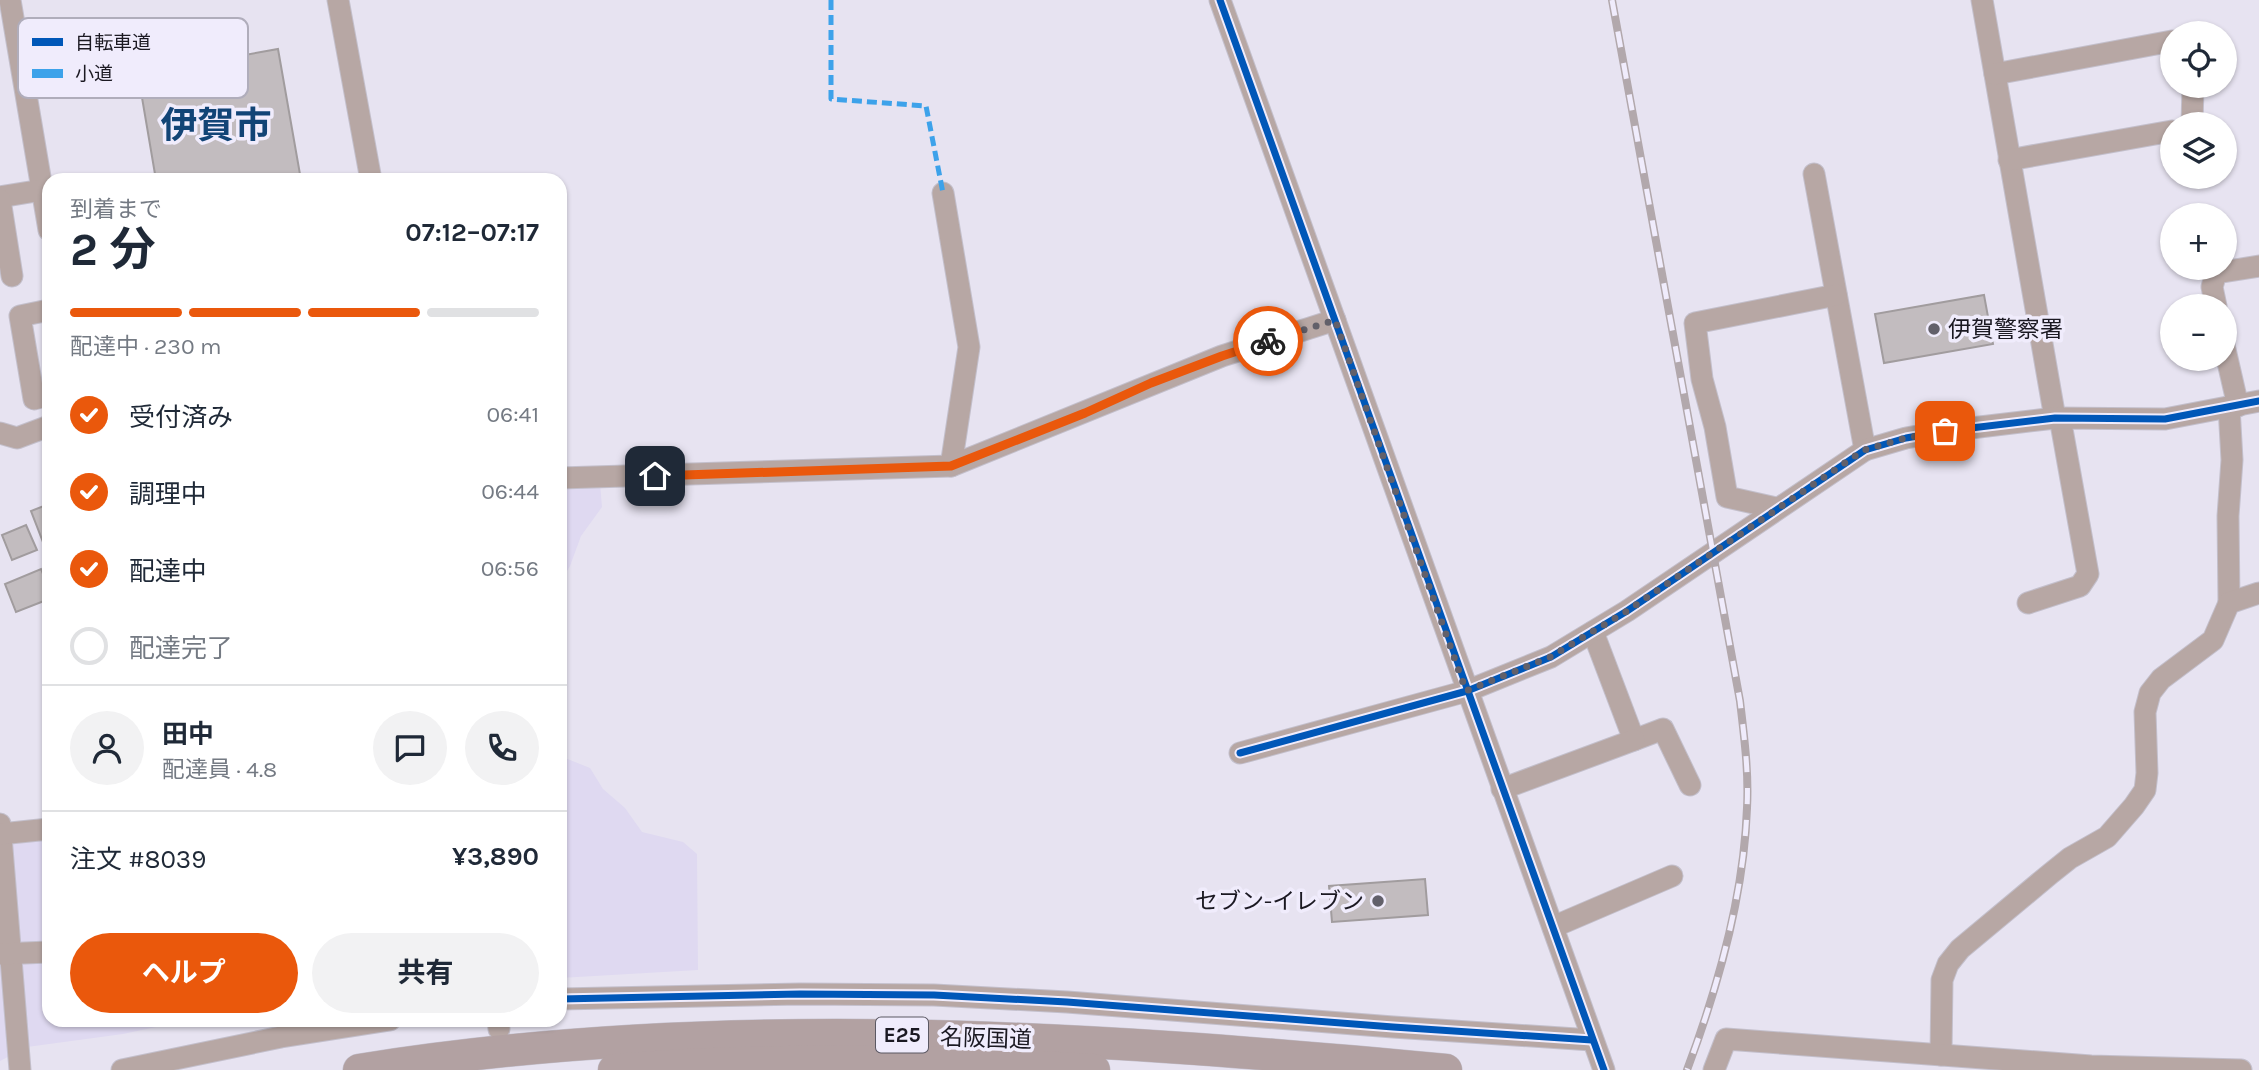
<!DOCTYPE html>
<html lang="ja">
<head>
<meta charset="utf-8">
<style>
  :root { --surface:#fff; --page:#f2f2f3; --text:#1f2937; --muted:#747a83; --line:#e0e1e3; --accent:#ea580c }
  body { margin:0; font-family:Karla,"Noto Sans JP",sans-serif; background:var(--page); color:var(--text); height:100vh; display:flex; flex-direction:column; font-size:26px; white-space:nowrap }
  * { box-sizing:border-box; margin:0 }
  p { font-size:23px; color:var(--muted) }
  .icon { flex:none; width:38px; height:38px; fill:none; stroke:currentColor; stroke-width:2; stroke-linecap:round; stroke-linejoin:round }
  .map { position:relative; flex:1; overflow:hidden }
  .drawer { position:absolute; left:42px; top:173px; width:525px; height:854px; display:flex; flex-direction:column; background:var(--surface); border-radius:21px; box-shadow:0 2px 5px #0004 }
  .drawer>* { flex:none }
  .fabs { position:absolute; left:2160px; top:21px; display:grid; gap:14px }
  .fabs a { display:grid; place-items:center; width:77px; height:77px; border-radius:50%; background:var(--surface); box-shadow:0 2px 5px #0004; font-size:35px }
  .pin { position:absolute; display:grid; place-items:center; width:60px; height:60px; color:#fff; margin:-30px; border-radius:14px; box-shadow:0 4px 10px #0006 }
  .courier { position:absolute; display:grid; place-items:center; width:70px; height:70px; margin:-35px; border:5px solid #ea580c; border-radius:50%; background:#fff; color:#222; box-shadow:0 2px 9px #0007 }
  .summary em { font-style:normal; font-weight:700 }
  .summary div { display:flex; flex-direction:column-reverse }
  .summary { display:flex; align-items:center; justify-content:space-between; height:119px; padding:0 28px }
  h1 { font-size:46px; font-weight:700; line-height:52px }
  .bar { display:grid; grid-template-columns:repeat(4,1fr); gap:10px 7px; align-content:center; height:84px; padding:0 28px }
  .bar i { height:9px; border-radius:5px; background:var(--line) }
  .bar .current { background:var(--accent) }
  .bar p { grid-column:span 4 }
  .line { display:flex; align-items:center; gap:18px; padding:0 28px; border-top:2px solid var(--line) }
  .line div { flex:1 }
  .round { display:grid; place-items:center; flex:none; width:74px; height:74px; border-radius:37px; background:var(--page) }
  ol { padding:0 28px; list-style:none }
  li { display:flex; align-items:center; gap:21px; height:77px }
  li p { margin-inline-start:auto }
  li .icon { padding:7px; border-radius:50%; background:var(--accent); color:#fff; stroke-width:4 }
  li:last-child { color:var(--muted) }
  li i { width:38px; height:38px; border:4px solid var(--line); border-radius:50% }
  .primary-button { display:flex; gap:14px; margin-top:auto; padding:14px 28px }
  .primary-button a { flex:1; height:80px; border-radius:42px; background:var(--accent); color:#fff; font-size:28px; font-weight:700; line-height:80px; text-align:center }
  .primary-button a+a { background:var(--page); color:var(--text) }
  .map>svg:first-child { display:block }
</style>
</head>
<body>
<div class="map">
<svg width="2259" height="1070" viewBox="0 0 2259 1070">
  <rect width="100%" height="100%" fill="#e7e3f1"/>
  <g fill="#dfd9f1">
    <polygon points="600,483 602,507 581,536 570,566 560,583 560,484"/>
    <polygon points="560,756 590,768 603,789 625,808 642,832 683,842 697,854 698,970 560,978"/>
    <polygon points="0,831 49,838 49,1020 189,1020 123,1034 27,1047 0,1061"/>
  </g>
  <g fill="#c2bcbf" stroke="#a19c9e" stroke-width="2">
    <polygon points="278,49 301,180 156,180 138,74"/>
    <polygon points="1984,295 1993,344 1884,363 1875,314"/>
    <polygon points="49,504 49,539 43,542 31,511"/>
    <polygon points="26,525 37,550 12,560 2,535"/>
    <polygon points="41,569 49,589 49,599 16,612 5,584"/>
    <polygon points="1425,879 1428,915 1332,922 1329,886"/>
  </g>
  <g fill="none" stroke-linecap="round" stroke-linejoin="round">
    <defs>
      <g id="minor">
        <polyline points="10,0 49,230"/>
        <polyline points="338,0 371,180"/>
        <polyline points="1220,0 1604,1070"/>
        <polyline points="1982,0 2055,418"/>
        <polyline points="1995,74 2172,41"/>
        <polyline points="2192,124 2193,86"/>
        <polyline points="2009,160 2172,131"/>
        <polyline points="1814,174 1865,450"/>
        <polyline points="943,193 969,347 951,466"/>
        <polyline points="0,197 42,190"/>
        <polyline points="0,200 12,276"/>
        <polyline points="2216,306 2212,287 2216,273 2259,266"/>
        <polyline points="49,310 20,316 34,399 49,395"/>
        <polyline points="2224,345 2238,406"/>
        <polyline points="0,433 17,438 49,426"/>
        <polyline points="560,478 951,466 1222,356 1335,320"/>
        <polyline points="1776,508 1727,497 1715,427 1702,379 1695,323 1836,295"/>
        <polyline points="2028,603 2080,586 2088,574 2060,418"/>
        <polyline points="2229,603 2228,516 2232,460 2229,407"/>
        <polyline points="1593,632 1634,740 1663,729 1690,785"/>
        <polyline points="1240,753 1467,691 1551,657 1627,611 1865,450 1906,438 1946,431 2055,418 2165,419 2259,401"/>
        <polyline points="1502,789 1634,740"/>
        <polyline points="0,824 20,1070"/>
        <polyline points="0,834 49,829"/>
        <polyline points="1553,927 1672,876"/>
        <polyline points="0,954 49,952"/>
        <polyline points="560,999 800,994 934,995 1067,1002 1393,1027 1592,1040"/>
        <polyline points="498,1020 499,1029"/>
        <polyline points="1941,1055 1942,980 1948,964 1960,949 2050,874 2070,858 2107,837 2134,806 2145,790 2147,773 2145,712 2150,693 2161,679 2213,640 2229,603 2259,593"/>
        <polyline points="122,1070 281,1037 390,1020"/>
        <polyline points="1714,1070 1726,1039 2091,1066 2241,1070"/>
      </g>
      <g id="highway">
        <path d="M359 1070C719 1012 1085 1036 1446 1070"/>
        <path d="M614 1070C773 1057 934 1060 1094 1070"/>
      </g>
    </defs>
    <use href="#minor" stroke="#c3bfcb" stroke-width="23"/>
    <use href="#highway" stroke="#c3bfcb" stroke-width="33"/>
    <use href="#minor" stroke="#b7a7a4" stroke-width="21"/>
    <use href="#highway" stroke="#b2a1a2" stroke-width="32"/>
    <defs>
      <path id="rail" d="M1612 0 1740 701C1744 736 1749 772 1747 808 1744 894 1717 990 1687 1070"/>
    </defs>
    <use href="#rail" stroke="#b2a8ac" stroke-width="8"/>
    <use href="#rail" stroke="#f0ecfc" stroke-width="5" stroke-dasharray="16" stroke-linecap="butt"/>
    <polyline stroke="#3da2ea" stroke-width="5" stroke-dasharray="10 5" stroke-linecap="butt" points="831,0 831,99 926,106 943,193"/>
    <defs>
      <g id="cycleway">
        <polyline points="1220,0 1604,1070"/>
        <polyline points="1240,753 1467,691 1551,657 1627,611 1865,450 1906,438 1946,431 2055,418 2165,419 2259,401"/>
        <polyline points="560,999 800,994 934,995 1067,1002 1393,1027 1592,1040"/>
      </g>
    </defs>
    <use href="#cycleway" stroke="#f0ecfc" stroke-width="11"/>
    <use href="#cycleway" stroke="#0057b8" stroke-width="7"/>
  </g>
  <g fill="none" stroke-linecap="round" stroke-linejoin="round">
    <polyline stroke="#62606a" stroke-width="7" stroke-dasharray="0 12.6" points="1268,341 1335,320 1466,691 1550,657 1627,611 1864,450 1906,438 1945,431"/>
    <polyline stroke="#ea580c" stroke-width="9" points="655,476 951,466 1085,413 1151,383 1222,356 1268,341"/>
  </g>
  <g fill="#62606a" stroke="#f0ecfc" stroke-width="2.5">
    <circle cx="1934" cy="329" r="7"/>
    <circle cx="1378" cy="901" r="7"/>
  </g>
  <g text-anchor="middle" stroke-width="7" stroke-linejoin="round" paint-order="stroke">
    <rect fill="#f0ecfc" stroke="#5b5863" stroke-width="2" x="876" y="1017.5" width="52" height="35" rx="5"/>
    <g font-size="21" font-weight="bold" fill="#1b1922">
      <text x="902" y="1042">E25</text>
    </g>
    <g font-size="23" fill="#1b1922" stroke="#f0ecfc" text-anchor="start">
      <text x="1948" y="337">伊賀警察署</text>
      <text x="1364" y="909" text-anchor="end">セブン-イレブン</text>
    </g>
    <g font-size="23" fill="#1b1922" stroke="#f0ecfc">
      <text transform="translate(986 1038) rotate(2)" y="8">名阪国道</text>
    </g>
    <g font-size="37" font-weight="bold" fill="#124476" stroke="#f0ecfc">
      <text x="216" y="138">伊賀市</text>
    </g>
  </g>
  <rect x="18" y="18" width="230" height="80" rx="10" fill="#f0ecfc" stroke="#b0adbb" stroke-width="2"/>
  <rect x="32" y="38" width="31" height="8" fill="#0057b8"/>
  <rect x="32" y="69" width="31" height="9" fill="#3da2ea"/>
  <g font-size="19" fill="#1b1922">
    <text x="75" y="49">自転車道</text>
    <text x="75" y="80">小道</text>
  </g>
</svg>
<div class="fabs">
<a><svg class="icon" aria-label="locate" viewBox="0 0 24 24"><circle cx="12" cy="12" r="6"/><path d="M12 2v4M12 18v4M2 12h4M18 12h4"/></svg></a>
<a><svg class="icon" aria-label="layers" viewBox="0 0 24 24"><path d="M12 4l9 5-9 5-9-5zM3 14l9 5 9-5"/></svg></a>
<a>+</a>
<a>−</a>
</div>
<div class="pin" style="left:1945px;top:431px;background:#ea580c"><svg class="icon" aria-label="bag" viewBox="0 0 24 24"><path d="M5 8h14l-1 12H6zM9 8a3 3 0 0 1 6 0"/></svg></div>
<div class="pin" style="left:655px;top:476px;background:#1f2937"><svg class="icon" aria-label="home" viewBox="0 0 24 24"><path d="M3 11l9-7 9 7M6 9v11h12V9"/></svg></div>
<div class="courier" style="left:1268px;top:341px"><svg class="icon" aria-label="bike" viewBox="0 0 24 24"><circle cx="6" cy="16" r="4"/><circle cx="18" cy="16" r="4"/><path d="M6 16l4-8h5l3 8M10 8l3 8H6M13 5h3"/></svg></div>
<section class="drawer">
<div class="summary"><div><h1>2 分</h1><p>到着まで</p></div><em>07:12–07:17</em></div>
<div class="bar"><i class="current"></i><i class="current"></i><i class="current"></i><i></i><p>配達中 · 230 m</p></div>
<ol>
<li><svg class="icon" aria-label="check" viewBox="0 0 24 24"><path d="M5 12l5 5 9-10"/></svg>受付済み<p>06:41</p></li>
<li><svg class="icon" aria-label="check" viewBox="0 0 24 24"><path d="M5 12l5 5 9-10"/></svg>調理中<p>06:44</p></li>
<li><svg class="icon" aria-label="check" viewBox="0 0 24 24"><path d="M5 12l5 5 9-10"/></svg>配達中<p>06:56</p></li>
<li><i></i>配達完了</li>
</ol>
<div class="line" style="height:126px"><a class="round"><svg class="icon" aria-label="person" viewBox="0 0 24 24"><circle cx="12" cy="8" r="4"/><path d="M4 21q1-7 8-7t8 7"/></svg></a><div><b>田中</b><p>配達員 · 4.8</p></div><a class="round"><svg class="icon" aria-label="chat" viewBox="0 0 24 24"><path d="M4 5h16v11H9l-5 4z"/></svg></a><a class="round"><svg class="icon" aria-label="phone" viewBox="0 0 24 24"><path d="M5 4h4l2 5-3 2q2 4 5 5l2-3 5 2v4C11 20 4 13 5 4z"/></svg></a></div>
<div class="line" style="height:91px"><div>注文 #8039</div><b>¥3,890</b></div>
<div class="primary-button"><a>ヘルプ</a><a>共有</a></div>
</section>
</div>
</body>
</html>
